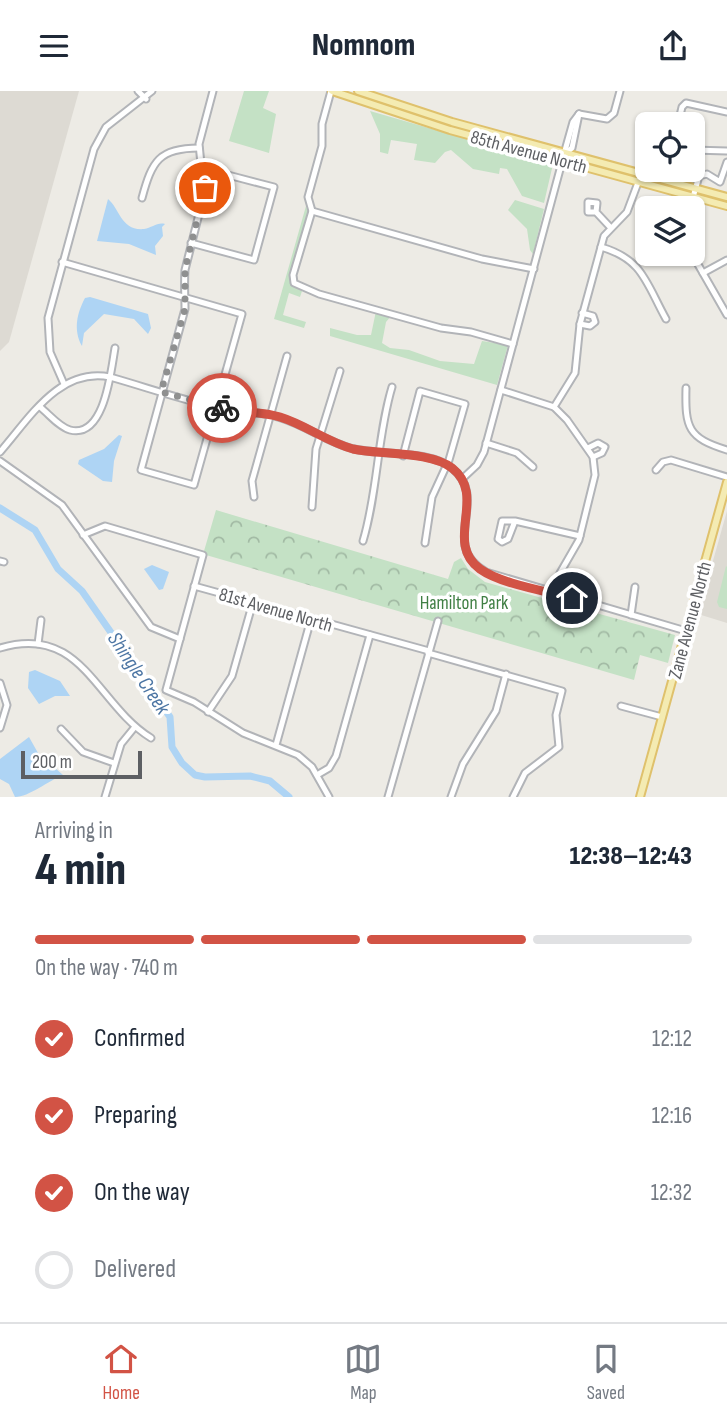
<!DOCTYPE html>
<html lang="en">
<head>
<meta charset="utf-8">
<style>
  :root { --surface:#fff; --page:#f6f6f7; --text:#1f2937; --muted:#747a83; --line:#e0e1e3; --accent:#d25345 }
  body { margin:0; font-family:"Sofia Sans Condensed",sans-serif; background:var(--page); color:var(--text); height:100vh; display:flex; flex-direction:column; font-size:26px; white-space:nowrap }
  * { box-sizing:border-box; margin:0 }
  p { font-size:23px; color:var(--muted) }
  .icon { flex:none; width:38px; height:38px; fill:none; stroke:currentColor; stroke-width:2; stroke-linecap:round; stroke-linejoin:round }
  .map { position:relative; height:706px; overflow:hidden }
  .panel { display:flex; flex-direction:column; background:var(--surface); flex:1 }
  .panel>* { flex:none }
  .tools { position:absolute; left:635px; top:21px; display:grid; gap:14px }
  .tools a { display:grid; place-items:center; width:70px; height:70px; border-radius:10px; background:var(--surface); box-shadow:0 2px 5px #0004; font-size:35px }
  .scale { position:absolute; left:21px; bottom:18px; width:121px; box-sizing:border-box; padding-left:7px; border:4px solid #5d5f63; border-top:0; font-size:19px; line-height:24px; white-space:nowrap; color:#5d5f63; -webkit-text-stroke:5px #fff; paint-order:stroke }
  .pin { position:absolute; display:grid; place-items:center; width:60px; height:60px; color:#fff; margin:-30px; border:4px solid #fff; border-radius:50%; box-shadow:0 2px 7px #0007 }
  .courier { position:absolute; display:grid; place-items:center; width:70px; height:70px; margin:-35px; border:5px solid #d25345; border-radius:50%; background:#fff; color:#222; box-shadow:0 2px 9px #0007 }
  .overview em { font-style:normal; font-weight:800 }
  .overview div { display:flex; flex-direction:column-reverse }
  .overview { display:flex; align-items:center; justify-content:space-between; height:119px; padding:0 35px }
  h1 { font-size:46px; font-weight:800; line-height:52px }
  .bar { display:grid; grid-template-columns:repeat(4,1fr); gap:10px 7px; align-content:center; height:84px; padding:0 35px }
  .bar i { height:9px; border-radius:5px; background:var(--line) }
  .bar .selected { background:var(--accent) }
  .bar p { grid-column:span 4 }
  ol { padding:0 35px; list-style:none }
  li { display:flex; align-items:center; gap:21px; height:77px }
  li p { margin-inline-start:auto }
  li .icon { padding:7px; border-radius:50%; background:var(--accent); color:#fff; stroke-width:4 }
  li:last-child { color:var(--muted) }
  li i { width:38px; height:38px; border:4px solid var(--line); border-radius:50% }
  header { display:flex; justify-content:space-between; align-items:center; height:91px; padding:0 35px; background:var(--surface); font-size:32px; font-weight:800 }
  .tabs { display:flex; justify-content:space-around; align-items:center; height:98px; border-top:2px solid var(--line); background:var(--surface); font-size:19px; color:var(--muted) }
  .tabs a { display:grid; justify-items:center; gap:4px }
  .tabs .selected { color:var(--accent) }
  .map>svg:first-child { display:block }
</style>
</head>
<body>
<header><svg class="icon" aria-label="menu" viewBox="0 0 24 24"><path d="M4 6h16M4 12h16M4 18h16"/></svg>Nomnom<svg class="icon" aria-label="share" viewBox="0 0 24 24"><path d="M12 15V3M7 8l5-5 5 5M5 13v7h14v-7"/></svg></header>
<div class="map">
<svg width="727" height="706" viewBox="0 0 727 706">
  <defs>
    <pattern id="park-crowns" width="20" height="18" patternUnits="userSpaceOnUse" patternTransform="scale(1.75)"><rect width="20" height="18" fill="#c4e1c5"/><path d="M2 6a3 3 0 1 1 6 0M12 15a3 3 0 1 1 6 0" fill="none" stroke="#a2baa4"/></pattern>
  </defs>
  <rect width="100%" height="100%" fill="#edebe5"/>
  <g fill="#dddad3">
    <polygon points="0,0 79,0 9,251 0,260"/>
    <polygon points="727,420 727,532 698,523"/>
  </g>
  <g fill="#c4e1c5">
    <polygon points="244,0 269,0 263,17 276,23 269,62 229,50"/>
    <polygon points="370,20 553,73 544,112 522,105 507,78 500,77 499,83 473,78 451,59 445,61 435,72 414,69 417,53 391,49 388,63 380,61 380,43"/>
    <polygon points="515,109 544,118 533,163 530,159 527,138 508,119"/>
    <polygon points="306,115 308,121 290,187 292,194 302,200 300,206 289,202 283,224 306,231 304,237 274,228"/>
    <polygon points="376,220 391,225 386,231 382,252 390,257 409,259 440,270 474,273 482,250 508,254 497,294 330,245 330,237 357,244 371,244"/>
    <polygon points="726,475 727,476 727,518 719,516 717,511"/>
  </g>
  <polygon fill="url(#park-crowns)" points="216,419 448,488 454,471 461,467 468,478 485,491 675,544 668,572 640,564 634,589 206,464 204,460"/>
  <g fill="#aed4f4">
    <path d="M108 108C120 118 121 140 144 138 152 137 157 131 165 133L162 136 163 145 155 155 156 164 129 153 97 150Z"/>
    <path d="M90 206 148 223 151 237 148 243 134 228 104 223 84 242 82 255C73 239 77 222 85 207Z"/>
    <polygon points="119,344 122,345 114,370 112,391 103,390 78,373 79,369 104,358"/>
    <polygon points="152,474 169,481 163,498 159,499 144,478"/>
    <polygon points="35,579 60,590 70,605 55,605 39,613 28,597 29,581"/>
    <path d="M29 646 38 662 63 684C48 690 29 706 15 706L9 693 0 688V668Z"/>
  </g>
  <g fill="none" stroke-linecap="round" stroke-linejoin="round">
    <polyline stroke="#aed4f4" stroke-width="7" points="0,417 35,439 58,478 82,500 170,626 172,656 182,672 195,684 205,686 250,685 270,690 289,706"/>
    <defs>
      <g id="minor">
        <polyline points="138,0 146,8"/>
        <polyline points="331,0 322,33 322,55 308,106 312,120 293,184 294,192 319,203 441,237 471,241 513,253"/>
        <polyline points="579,23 607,28 614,22 620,0"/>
        <polyline points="678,33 682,16 686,12 727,21"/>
        <polyline points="693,59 727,60"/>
        <polyline points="567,61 572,57 579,23"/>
        <path d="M142 107C152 70 159 57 199 57"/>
        <polyline points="690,117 699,85 707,83 720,91 727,71"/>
        <polyline points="312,120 482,168 534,178"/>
        <polyline points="596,121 588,121 588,111 597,112 596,121 610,136"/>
        <polyline points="191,152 254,169 274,96 228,84 205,86"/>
        <path d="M601 156C643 168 646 192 666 228"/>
        <polyline points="692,163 727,224"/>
        <path d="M62 171 242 223 194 394 141 379 185 218C185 205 184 192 185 179L204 103 199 53 213 0"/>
        <polyline points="703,182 727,169"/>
        <polyline points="580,233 590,235 595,231 593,225 582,222"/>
        <polyline points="64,293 50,261 48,227 94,58 106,36 152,0"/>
        <path d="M686 297C685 337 688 347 727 359"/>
        <polyline points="501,299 554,316 567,329 593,366 595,384 579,449 560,482 553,502"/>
        <path d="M40 316C49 323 59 336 70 339 105 348 111 279 115 257"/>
        <polyline points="554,316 575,282 580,233 604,145 627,121 639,89"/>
        <polyline points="486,352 517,362 533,376"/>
        <polyline points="588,357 598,352 605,356 602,362 593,366"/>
        <path d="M0 361C29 328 59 276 110 286 149 297 188 311 228 319 246 322 264 321 281 327 307 335 328 352 354 358 384 365 429 358 453 378 490 409 438 454 486 481L686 540"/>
        <polyline points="403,365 420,300 465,313 449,369 432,406 425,452"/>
        <polyline points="0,370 62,414 151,536 180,548"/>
        <polyline points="656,379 663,371 671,369 727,386"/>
        <polyline points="462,388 477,374 484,361 566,56 573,31 579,23"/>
        <polyline points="254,406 252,390 287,265"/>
        <polyline points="312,416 316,358 340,280"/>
        <polyline points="515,430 502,430 498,448 502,451 508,448 515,430 580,445"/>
        <polyline points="83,444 105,435 203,464 166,599 194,611 243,642 298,664 312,676 329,706"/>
        <path d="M363 450C378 400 377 346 392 296"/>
        <polyline points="0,470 4,471"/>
        <polyline points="194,495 429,560"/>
        <polyline points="631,524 635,496"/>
        <polyline points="38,553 41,529"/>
        <path d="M0 557C82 532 96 613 151 647"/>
        <polyline points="428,562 562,600 556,624 559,656 525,682 513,706"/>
        <polyline points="0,592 7,614 0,637"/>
        <polyline points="621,615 662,626"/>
        <polyline points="208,621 232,585 253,511"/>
        <polyline points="61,638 83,661 114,672"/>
        <polyline points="276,654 311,528"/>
        <polyline points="317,684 329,677 336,665 370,544"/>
        <polyline points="105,706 121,653 134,637"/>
        <polyline points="388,706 438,530"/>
        <polyline points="451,706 463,673 496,620 506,583"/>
      </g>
      <g id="major">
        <polyline points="332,0 450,39 727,115"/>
        <polyline points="358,0 452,31 727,106"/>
        <polyline points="640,706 727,391"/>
      </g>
    </defs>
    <use href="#minor" stroke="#b2b4b8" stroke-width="9"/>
    <use href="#major" stroke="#dfc16c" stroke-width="10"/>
    <use href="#minor" stroke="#fff" stroke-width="5"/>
    <use href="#major" stroke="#f4ebb2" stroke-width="6"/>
  </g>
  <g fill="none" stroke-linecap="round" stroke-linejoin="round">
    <polyline stroke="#8f9090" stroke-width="7" stroke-dasharray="0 12.6" points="205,97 185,178 185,218 161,301 222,317"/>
    <path stroke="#d25345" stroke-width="9" d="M222 317C241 322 261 320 280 326 306 334 327 351 353 358 381 364 430 360 452 377 488 405 443 451 480 478 501 493 546 500 572 507"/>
  </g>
  <g text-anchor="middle" stroke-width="7" stroke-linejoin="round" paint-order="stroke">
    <g font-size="19" fill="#5d5f63" stroke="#fff">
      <text transform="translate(529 60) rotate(15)" y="7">85th Avenue North</text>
      <text transform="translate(276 518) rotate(16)" y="7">81st Avenue North</text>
      <text transform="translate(689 529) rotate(-75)" y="7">Zane Avenue North</text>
    </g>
    <g font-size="19" fill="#407f44" stroke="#fff">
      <text x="464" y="518">Hamilton Park</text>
    </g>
    <g font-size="21" font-style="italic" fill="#4d76a4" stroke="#fff">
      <text transform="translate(139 582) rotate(56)" y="7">Shingle Creek</text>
    </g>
  </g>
</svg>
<div class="tools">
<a><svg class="icon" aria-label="locate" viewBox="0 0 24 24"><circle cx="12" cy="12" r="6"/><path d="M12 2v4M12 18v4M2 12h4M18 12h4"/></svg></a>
<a><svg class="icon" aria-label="layers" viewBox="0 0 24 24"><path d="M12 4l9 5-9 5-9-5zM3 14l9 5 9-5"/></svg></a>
</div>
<div class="scale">200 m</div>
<div class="pin" style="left:205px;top:97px;background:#ea580c"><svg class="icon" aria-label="bag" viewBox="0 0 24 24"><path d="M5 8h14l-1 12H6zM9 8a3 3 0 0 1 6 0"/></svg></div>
<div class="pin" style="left:572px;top:507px;background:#1f2937"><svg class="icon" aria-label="home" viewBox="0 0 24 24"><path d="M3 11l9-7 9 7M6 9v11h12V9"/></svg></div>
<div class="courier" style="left:222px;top:317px"><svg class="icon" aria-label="bike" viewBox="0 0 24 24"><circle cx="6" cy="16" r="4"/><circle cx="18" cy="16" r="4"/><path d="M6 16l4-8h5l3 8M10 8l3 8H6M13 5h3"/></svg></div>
</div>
<section class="panel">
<div class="overview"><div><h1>4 min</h1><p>Arriving in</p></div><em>12:38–12:43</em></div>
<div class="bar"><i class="selected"></i><i class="selected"></i><i class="selected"></i><i></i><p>On the way · 740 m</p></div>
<ol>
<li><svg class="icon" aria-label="check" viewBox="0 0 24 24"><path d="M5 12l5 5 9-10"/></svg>Confirmed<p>12:12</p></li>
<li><svg class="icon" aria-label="check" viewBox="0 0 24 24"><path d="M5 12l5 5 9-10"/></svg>Preparing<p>12:16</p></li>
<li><svg class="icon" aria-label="check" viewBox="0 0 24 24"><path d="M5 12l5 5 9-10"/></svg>On the way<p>12:32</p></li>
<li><i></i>Delivered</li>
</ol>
</section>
<nav class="tabs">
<a class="selected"><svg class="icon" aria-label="home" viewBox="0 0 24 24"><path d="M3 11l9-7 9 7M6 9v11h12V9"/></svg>Home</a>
<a><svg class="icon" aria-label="map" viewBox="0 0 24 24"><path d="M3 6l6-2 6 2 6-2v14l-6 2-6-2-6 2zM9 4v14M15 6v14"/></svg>Map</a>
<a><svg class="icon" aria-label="saved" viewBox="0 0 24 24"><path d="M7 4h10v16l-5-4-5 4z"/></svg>Saved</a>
</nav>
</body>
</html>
